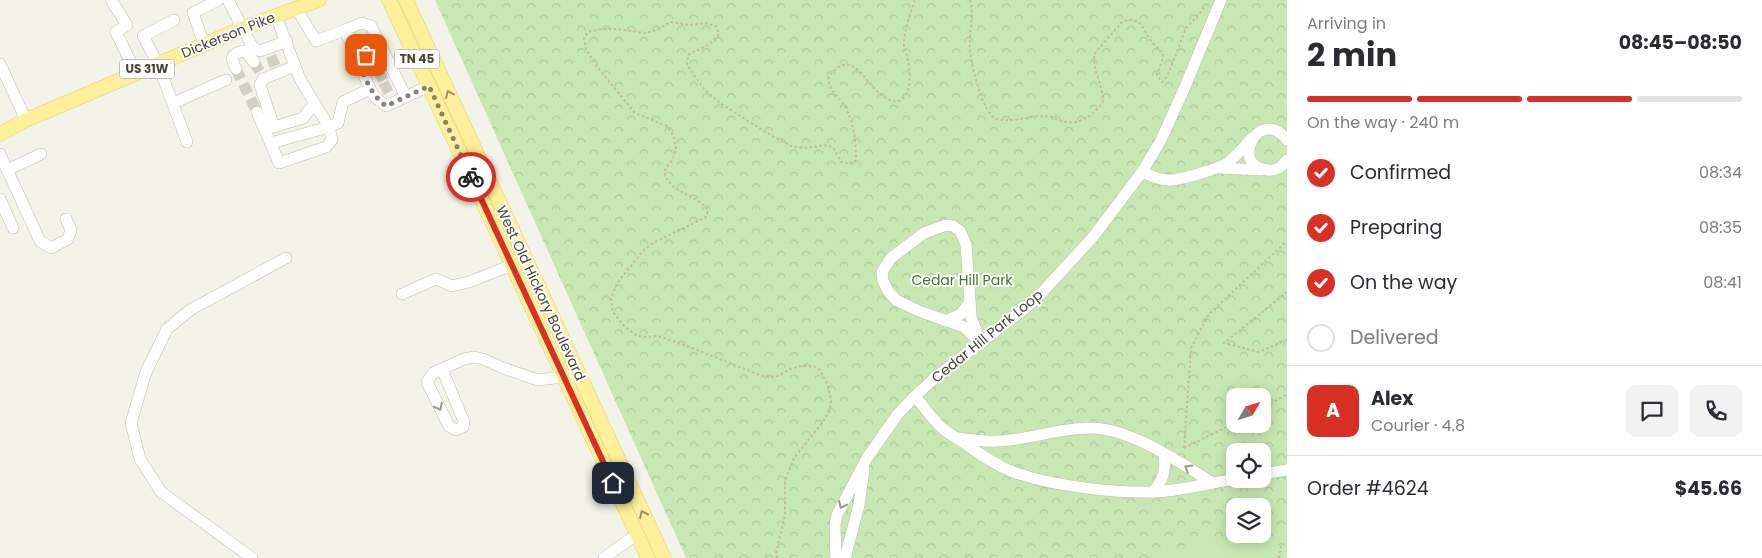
<!DOCTYPE html>
<html lang="en">
<head>
<meta charset="utf-8">
<style>
  :root { --surface:#fff; --page:#f2f2f3; --text:#2b2b33; --muted:#7c7c81; --line:#e1e1e2; --accent:#d93025 }
  body { margin:0; font-family:Poppins,sans-serif; background:var(--page); color:var(--text); height:100vh; display:flex; flex-direction:column; font-size:19px; white-space:nowrap }
  * { box-sizing:border-box; margin:0 }
  p { font-size:16px; color:var(--muted) }
  .icon { flex:none; width:28px; height:28px; fill:none; stroke:currentColor; stroke-width:2; stroke-linecap:round; stroke-linejoin:round }
  .map { position:relative; flex:1; overflow:hidden }
  .panel { display:flex; flex-direction:column; background:var(--surface); width:475px }
  .panel>* { flex:none }
  .needle { width:32px; rotate:51deg }
  .tools { position:absolute; left:1226px; top:388px; display:grid; gap:10px }
  .tools a { display:grid; place-items:center; width:45px; height:45px; border-radius:10px; background:var(--surface); box-shadow:0 2px 12px #0003; font-size:25px }
  .pin { position:absolute; display:grid; place-items:center; width:42px; height:42px; color:#fff; margin:-21px; border-radius:10px; box-shadow:0 2px 8px #0006 }
  .courier { position:absolute; display:grid; place-items:center; width:50px; height:50px; margin:-25px; border:4px solid #d93025; border-radius:50%; background:#fff; color:#222; box-shadow:0 1px 6px #0007 }
  .summary em { font-style:normal; font-weight:700 }
  .summary div { display:flex; flex-direction:column-reverse }
  .summary { display:flex; align-items:center; justify-content:space-between; height:85px; padding:0 20px }
  h1 { font-size:32px; font-weight:700; line-height:38px }
  .bar { display:grid; grid-template-columns:repeat(4,1fr); gap:8px 5px; align-content:center; height:60px; padding:0 20px }
  .bar i { height:6px; border-radius:4px; background:var(--line) }
  .bar .on { background:var(--accent) }
  .bar p { grid-column:span 4 }
  .line { display:flex; align-items:center; gap:12px; padding:0 20px; border-top:1px solid var(--line) }
  .line div { flex:1 }
  .round { display:grid; place-items:center; flex:none; width:52px; height:52px; border-radius:10px; background:var(--page) }
  ol { padding:0 20px; list-style:none }
  li { display:flex; align-items:center; gap:15px; height:55px }
  li p { margin-inline-start:auto }
  li .icon { padding:5px; border-radius:50%; background:var(--accent); color:#fff; stroke-width:4 }
  li:last-child { color:var(--muted) }
  li i { width:28px; height:28px; border:2px solid var(--line); border-radius:50% }
  main { display:flex; flex:1; min-height:0 }
  .map>svg:first-child { display:block }
</style>
</head>
<body>
<main>
<div class="map">
<svg width="1287" height="558" viewBox="0 0 1287 558">
  <defs>
    <pattern id="forest-crowns" width="20" height="18" patternUnits="userSpaceOnUse" patternTransform="scale(1.25)"><rect width="20" height="18" fill="#c8e8b3"/><path d="M2 6a3 3 0 1 1 6 0M12 15a3 3 0 1 1 6 0" fill="none" stroke="#adc89b"/></pattern>
  </defs>
  <rect width="100%" height="100%" fill="#f4f3e9"/>
  <path fill="url(#forest-crowns)" fill-rule="evenodd" d="M435 0H1287V558H686ZM1235 396H1262V424H1235ZM1235 451H1262V479H1235ZM1235 506H1262V534H1235Z"/>
  <path fill="#c8e8b3" d="M1231 537 1287 546V558H1158C1186 543 1200 540 1231 537Z"/>
  <g fill="none" stroke-linecap="round" stroke-linejoin="round">
    <g stroke="#d2d0c5" stroke-width="11" stroke-dasharray="11 5.5" stroke-linecap="butt">
      <polyline points="361,45 372,39"/>
      <polyline points="366,55 377,50"/>
      <polyline points="271,56 275,66"/>
      <polyline points="254,62 260,72"/>
      <polyline points="371,67 382,61"/>
      <polyline points="236,69 257,112"/>
      <polyline points="376,78 388,72"/>
      <polyline points="381,90 393,84"/>
    </g>
    <defs>
      <g id="minor">
        <polyline points="111,0 127,25 116,32 136,73"/>
        <polyline points="228,0 253,48 260,51 287,41"/>
        <polyline points="296,8 316,41 345,30 370,89 376,98 386,106 429,86"/>
        <polyline points="276,16 300,79 329,127 338,123 343,102 370,89"/>
        <polyline points="174,20 143,36 158,64 187,142"/>
        <polyline points="345,30 362,23 371,26 406,97"/>
        <polyline points="204,44 193,13 218,0"/>
        <polyline points="0,64 26,120"/>
        <polyline points="295,66 263,79 260,85 274,127 303,118 314,104"/>
        <path d="M236 69 232 59C234 53 239 52 245 51L254 62"/>
        <polyline points="173,103 226,80"/>
        <polyline points="257,112 279,163 326,147 332,140 329,127 271,143"/>
        <path d="M1287 140C1259 104 1228 167 1268 170 1276 171 1282 167 1287 160"/>
        <polyline points="0,154 40,241 51,248 68,239 71,230 66,219"/>
        <polyline points="1220,168 1262,170"/>
        <polyline points="7,170 41,154"/>
        <path d="M1142 172C1151 176 1162 181 1172 180 1183 179 1218 169 1227 163 1237 156 1244 147 1252 138"/>
        <polyline points="0,199 13,228"/>
        <polygon points="946,225 953,226 960,231 966,244 971,317 981,343 964,327 919,311 896,300 888,291 883,281 882,272 891,258 924,233"/>
        <polyline points="402,294 436,279 452,286 469,282 512,265"/>
        <polyline points="945,321 961,314 970,302"/>
        <polyline points="442,369 464,422 463,427 456,430 449,426 427,382 433,373 464,359 474,357 483,359 503,368 538,380 571,376"/>
        <path d="M915 396C923 406 932 419 942 428 949 434 957 438 964 443 980 454 995 465 1013 472 1052 486 1112 493 1153 492 1181 491 1208 483 1236 479"/>
        <path d="M960 438C972 440 985 442 998 441 1030 440 1061 427 1092 428 1132 429 1180 463 1213 483"/>
        <polyline points="1262,474 1287,470"/>
        <path d="M1153 492C1164 479 1166 470 1164 453"/>
        <polyline points="252,558 161,492 140,459 131,423 146,372 167,329 190,310 286,258"/>
        <polyline points="604,558 637,534"/>
        <polyline points="836,558 835,525 837,515 867,458 897,415 915,396 937,376 1018,314 1036,299 1093,237 1142,172 1161,140 1184,89 1221,0"/>
        <polyline points="845,558 859,505 864,469"/>
      </g>
      <g id="major">
        <polyline points="389,0 648,558"/>
        <polyline points="406,0 664,558"/>
        <polyline points="0,134 26,120 243,28 319,0"/>
      </g>
    </defs>
    <use href="#minor" stroke="#c0bcac" stroke-width="12"/>
    <use href="#major" stroke="#e3d169" stroke-width="15"/>
    <g stroke="#c2ba9d" stroke-width="2" stroke-dasharray="2.5 2.5" stroke-linecap="butt">
      <path d="M970 0C975 17 968 33 970 50 971 64 983 116 997 119 1014 124 1033 113 1051 117 1056 118 1060 122 1065 122 1081 125 1096 113 1103 101 1103 85 1091 68 1095 53L1123 21C1143 16 1142 30 1152 42 1155 46 1160 49 1163 53V58L1157 75 1162 82 1167 77 1186 28 1207 5"/>
      <polyline points="1287,292 1224,343 1259,352 1287,340"/>
      <polyline points="1262,409 1287,394"/>
      <polyline points="1184,448 1191,348 1209,314 1287,241"/>
      <polyline points="1184,448 1235,423"/>
      <path d="M777 558 776 553 785 515V481L794 458 822 423 830 410 831 401 828 385 820 370 813 366H801L790 369 778 376 765 377 679 343 658 336 643 337 636 335 625 327 613 312 611 298 617 283 644 250 653 243 706 217 708 210C694 192 670 195 664 171L673 159 676 148 674 136 667 126 635 113 599 69 586 50 584 38 588 32 602 29H617L646 33 657 30 670 22 690 25 705 23 716 26 719 34C711 46 700 48 688 55L687 65 704 89 720 103 767 133 791 146 804 148 828 145 834 149 841 162 850 164 856 160C856 142 854 121 844 105 837 95 829 90 828 78 856 40 866 95 893 101 897 102 897 102 901 100 913 92 910 68 907 56 906 52 904 49 904 45 904 30 910 14 915 0"/>
      <polyline points="1279,558 1281,545"/>
    </g>
    <use href="#minor" stroke="#fff" stroke-width="11"/>
    <use href="#major" stroke="#fdf09a" stroke-width="14"/>
  </g>
  <defs><path id="oneway-chevron" d="M-2-3.5L2.5 0L-2 3.5" fill="none" stroke-width="1.6" stroke-linecap="round" stroke-linejoin="round" transform="scale(1.25)"/></defs>
  <g stroke="#999164">
    <use href="#oneway-chevron" transform="translate(449 94) rotate(-115)"/>
    <use href="#oneway-chevron" transform="translate(643 514) rotate(-115)"/>
  </g>
  <g stroke="#9a9891">
    <use href="#oneway-chevron" transform="translate(439 407) rotate(63)"/>
    <use href="#oneway-chevron" transform="translate(1188 468) rotate(-149)"/>
    <use href="#oneway-chevron" transform="translate(842 505) rotate(115)"/>
  </g>
  <g fill="none" stroke-linecap="round" stroke-linejoin="round">
    <path stroke="#848175" stroke-width="5" stroke-dasharray="0 9" d="M366 55 357 59C365 77 370 94 386 106L429 86 471 177"/>
    <polyline stroke="#d93025" stroke-width="6" points="471,177 613,483"/>
  </g>
  <g text-anchor="middle" stroke-width="4" stroke-linejoin="round" paint-order="stroke">
    <g fill="#fff" stroke="#7f7c73" stroke-width="1">
      <rect x="394.5" y="49.5" width="45" height="19" rx="4"/>
      <rect x="119.5" y="59.5" width="55" height="19" rx="4"/>
    </g>
    <g font-size="12" font-weight="bold" fill="#484437">
      <text x="417" y="63">TN 45</text>
      <text x="147" y="73">US 31W</text>
    </g>
    <g font-size="14" fill="#484437" stroke="#fff">
      <text transform="translate(228 35) rotate(-22)" y="5">Dickerson Pike</text>
      <text transform="translate(541 293) rotate(65)" y="5">West Old Hickory Boulevard</text>
      <text transform="translate(987 336) rotate(-39)" y="5">Cedar Hill Park Loop</text>
    </g>
    <g font-size="14" fill="#3d7a2a" stroke="#fff">
      <text x="962" y="285">Cedar Hill Park</text>
    </g>
  </g>
</svg>
<div class="tools">
<a><svg class="needle" viewBox="-14 -14 28 28"><path d="M0-13l5 13h-10z" fill="#e53935"/><path d="M0 13l5-13h-10z" fill="#7c7c81"/></svg></a>
<a><svg class="icon" aria-label="locate" viewBox="0 0 24 24"><circle cx="12" cy="12" r="6"/><path d="M12 2v4M12 18v4M2 12h4M18 12h4"/></svg></a>
<a><svg class="icon" aria-label="layers" viewBox="0 0 24 24"><path d="M12 4l9 5-9 5-9-5zM3 14l9 5 9-5"/></svg></a>
</div>
<div class="pin" style="left:366px;top:55px;background:#ea580c"><svg class="icon" aria-label="bag" viewBox="0 0 24 24"><path d="M5 8h14l-1 12H6zM9 8a3 3 0 0 1 6 0"/></svg></div>
<div class="pin" style="left:613px;top:483px;background:#1f2937"><svg class="icon" aria-label="home" viewBox="0 0 24 24"><path d="M3 11l9-7 9 7M6 9v11h12V9"/></svg></div>
<div class="courier" style="left:471px;top:177px"><svg class="icon" aria-label="bike" viewBox="0 0 24 24"><circle cx="6" cy="16" r="4"/><circle cx="18" cy="16" r="4"/><path d="M6 16l4-8h5l3 8M10 8l3 8H6M13 5h3"/></svg></div>
</div>
<section class="panel">
<div class="summary"><div><h1>2 min</h1><p>Arriving in</p></div><em>08:45–08:50</em></div>
<div class="bar"><i class="on"></i><i class="on"></i><i class="on"></i><i></i><p>On the way · 240 m</p></div>
<ol>
<li><svg class="icon" aria-label="check" viewBox="0 0 24 24"><path d="M5 12l5 5 9-10"/></svg>Confirmed<p>08:34</p></li>
<li><svg class="icon" aria-label="check" viewBox="0 0 24 24"><path d="M5 12l5 5 9-10"/></svg>Preparing<p>08:35</p></li>
<li><svg class="icon" aria-label="check" viewBox="0 0 24 24"><path d="M5 12l5 5 9-10"/></svg>On the way<p>08:41</p></li>
<li><i></i>Delivered</li>
</ol>
<div class="line" style="height:90px"><b class="round" style="background:var(--accent);color:#fff">A</b><div><b>Alex</b><p>Courier · 4.8</p></div><a class="round"><svg class="icon" aria-label="chat" viewBox="0 0 24 24"><path d="M4 5h16v11H9l-5 4z"/></svg></a><a class="round"><svg class="icon" aria-label="phone" viewBox="0 0 24 24"><path d="M5 4h4l2 5-3 2q2 4 5 5l2-3 5 2v4C11 20 4 13 5 4z"/></svg></a></div>
<div class="line" style="height:65px"><div>Order #4624</div><b>$45.66</b></div>
</section>
</main>
</body>
</html>
